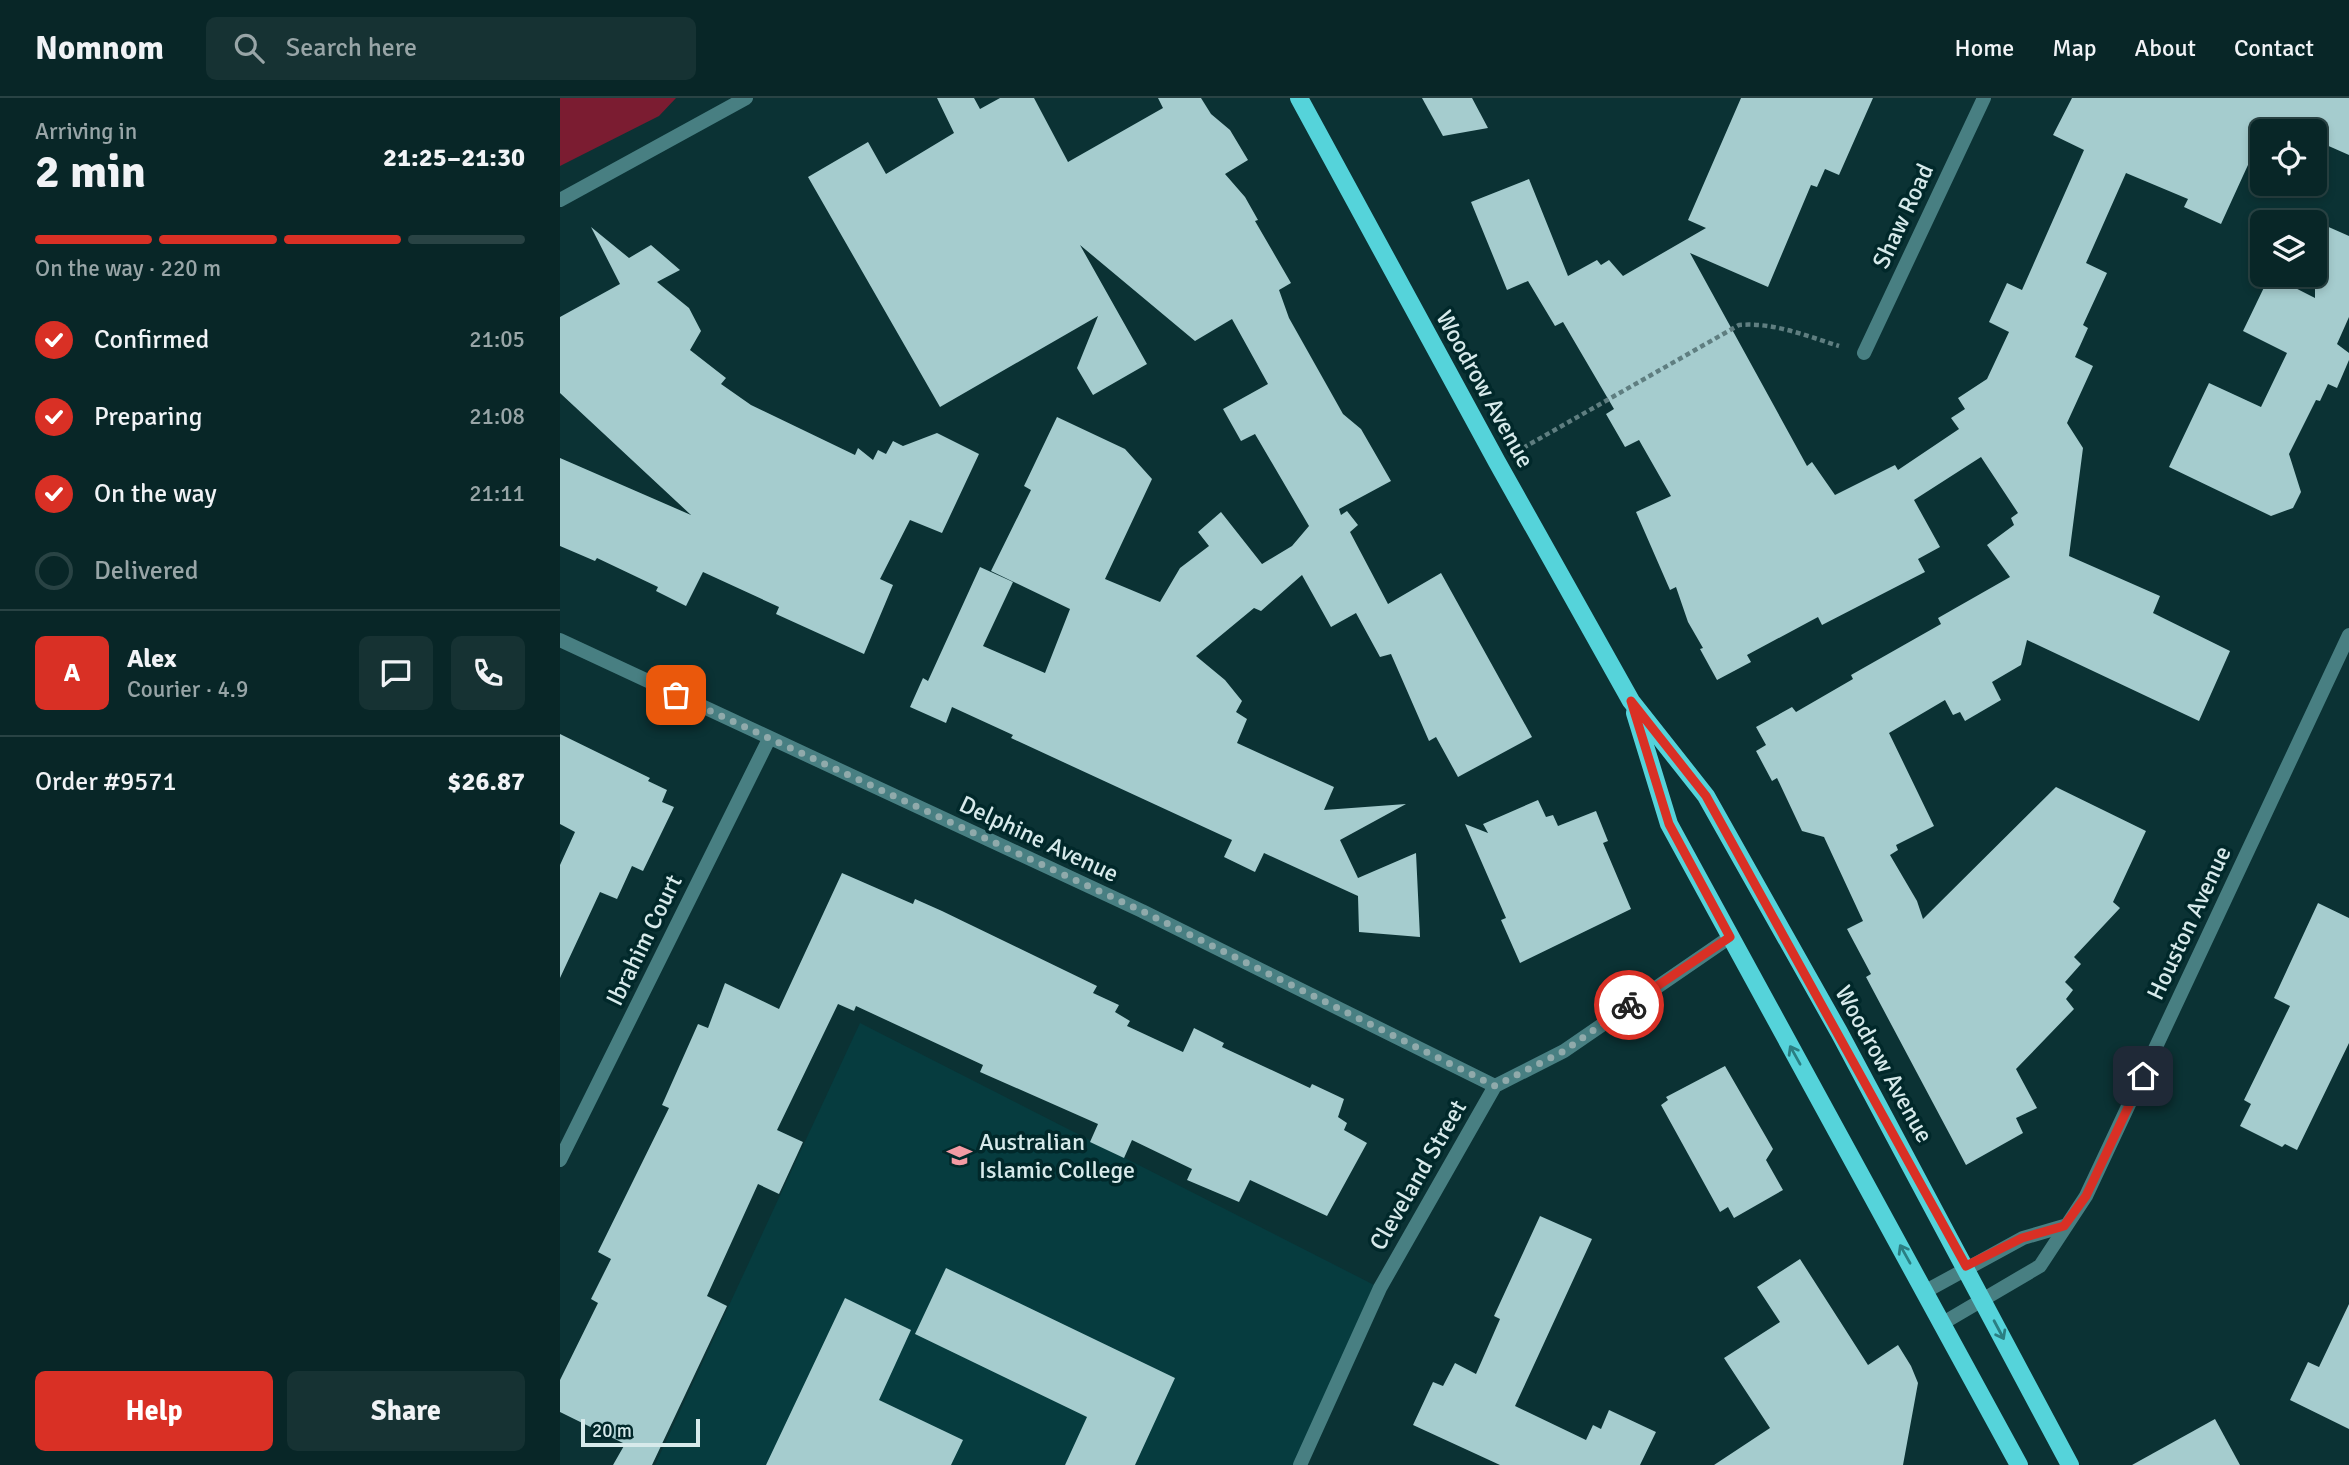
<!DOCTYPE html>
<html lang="en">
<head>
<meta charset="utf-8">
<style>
  :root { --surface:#082627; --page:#163233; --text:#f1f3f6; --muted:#98a5a7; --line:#294344; --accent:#d93025 }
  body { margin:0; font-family:Signika,sans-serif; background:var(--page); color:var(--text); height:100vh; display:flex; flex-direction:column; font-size:26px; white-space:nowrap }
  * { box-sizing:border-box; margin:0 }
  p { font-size:23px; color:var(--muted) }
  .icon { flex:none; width:38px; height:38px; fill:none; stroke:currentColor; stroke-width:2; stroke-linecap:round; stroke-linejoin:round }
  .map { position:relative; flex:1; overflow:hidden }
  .side { display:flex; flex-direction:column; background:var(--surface); width:560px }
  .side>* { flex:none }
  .controls { position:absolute; left:1690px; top:21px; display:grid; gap:14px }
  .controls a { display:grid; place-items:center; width:77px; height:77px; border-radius:10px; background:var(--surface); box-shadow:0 4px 10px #0003,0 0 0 2px var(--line); font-size:35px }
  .scale { position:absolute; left:21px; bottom:18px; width:119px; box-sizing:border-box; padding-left:7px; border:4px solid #d7eaeb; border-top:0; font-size:19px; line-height:24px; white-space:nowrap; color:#d7eaeb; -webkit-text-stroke:5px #01282a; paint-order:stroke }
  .pin { position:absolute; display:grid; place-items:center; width:60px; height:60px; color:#fff; margin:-30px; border-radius:14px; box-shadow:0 4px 10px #0006 }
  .courier { position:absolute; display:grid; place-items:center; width:70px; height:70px; margin:-35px; border:5px solid #d93025; border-radius:50%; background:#fff; color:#222; box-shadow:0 2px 9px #0007 }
  .overview em { font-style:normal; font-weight:700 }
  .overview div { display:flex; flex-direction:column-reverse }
  .overview { display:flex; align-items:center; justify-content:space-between; height:119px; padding:0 35px }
  h1 { font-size:46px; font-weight:700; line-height:52px }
  .bar { display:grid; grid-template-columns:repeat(4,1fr); gap:10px 7px; align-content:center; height:84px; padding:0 35px }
  .bar i { height:9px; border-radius:5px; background:var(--line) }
  .bar .selected { background:var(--accent) }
  .bar p { grid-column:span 4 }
  .line { display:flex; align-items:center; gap:18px; padding:0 35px; border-top:2px solid var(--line) }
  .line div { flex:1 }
  .round { display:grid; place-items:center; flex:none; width:74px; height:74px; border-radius:10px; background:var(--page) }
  ol { padding:0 35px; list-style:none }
  li { display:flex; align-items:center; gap:21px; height:77px }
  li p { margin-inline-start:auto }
  li .icon { padding:7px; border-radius:50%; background:var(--accent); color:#fff; stroke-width:4 }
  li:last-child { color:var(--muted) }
  li i { width:38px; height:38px; border:4px solid var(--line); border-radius:50% }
  .cta { display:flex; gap:14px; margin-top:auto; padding:14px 35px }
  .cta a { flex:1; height:80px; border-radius:10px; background:var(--accent); color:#fff; font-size:28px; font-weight:700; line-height:80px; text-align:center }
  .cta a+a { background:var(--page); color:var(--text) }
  header { display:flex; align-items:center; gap:42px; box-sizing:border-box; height:98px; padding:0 35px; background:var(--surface); border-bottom:2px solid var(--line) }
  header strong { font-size:33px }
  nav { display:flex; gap:38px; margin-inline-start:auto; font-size:24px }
  .search { width:490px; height:63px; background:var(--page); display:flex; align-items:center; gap:18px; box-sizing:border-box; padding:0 24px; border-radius:10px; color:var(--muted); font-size:26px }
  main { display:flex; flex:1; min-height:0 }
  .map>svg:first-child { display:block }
</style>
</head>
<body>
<header>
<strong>Nomnom</strong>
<div class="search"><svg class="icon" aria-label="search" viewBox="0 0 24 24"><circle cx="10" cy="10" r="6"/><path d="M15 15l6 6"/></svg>Search here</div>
<nav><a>Home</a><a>Map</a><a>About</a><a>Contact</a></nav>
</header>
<main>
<section class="side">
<div class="overview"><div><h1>2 min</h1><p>Arriving in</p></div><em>21:25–21:30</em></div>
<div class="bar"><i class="selected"></i><i class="selected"></i><i class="selected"></i><i></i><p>On the way · 220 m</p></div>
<ol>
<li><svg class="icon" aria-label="check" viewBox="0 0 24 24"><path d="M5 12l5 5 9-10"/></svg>Confirmed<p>21:05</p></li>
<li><svg class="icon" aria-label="check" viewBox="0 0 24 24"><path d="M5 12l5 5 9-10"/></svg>Preparing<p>21:08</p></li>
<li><svg class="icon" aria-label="check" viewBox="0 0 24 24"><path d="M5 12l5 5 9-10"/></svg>On the way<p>21:11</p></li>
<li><i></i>Delivered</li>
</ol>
<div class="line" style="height:126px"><b class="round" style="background:var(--accent);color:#fff">A</b><div><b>Alex</b><p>Courier · 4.9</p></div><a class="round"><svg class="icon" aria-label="chat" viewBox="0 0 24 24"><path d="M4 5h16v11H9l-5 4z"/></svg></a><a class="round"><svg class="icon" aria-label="phone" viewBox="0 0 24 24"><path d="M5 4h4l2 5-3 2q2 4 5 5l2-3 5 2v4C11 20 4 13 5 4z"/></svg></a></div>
<div class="line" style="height:91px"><div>Order #9571</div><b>$26.87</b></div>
<div class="cta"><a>Help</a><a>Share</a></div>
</section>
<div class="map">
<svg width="1789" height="1367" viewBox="0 0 1789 1367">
  <rect width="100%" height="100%" fill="#0b3234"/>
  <polygon fill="#063c3f" points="300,925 820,1190 740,1367 95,1367"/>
  <polygon fill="#7b1c31" points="0,0 116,0 99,18 0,68"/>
  <g fill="#a5ccce">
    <polygon points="377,0 414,0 420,11 440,0 474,0 508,64 603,10 598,0 641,0 651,16 670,32 688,62 665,76 685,99 698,122 695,123 731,185 719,192 729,220 783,316 801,331 831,383 779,411 781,417 787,413 798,427 790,434 828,506 881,475 972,639 898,679 876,639 869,643 831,556 820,559 796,515 771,529 742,477 701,513 694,510 636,558 665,582 682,603 676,614 687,621 677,645 774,689 764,712 846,706 780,742 798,780 856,755 860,839 799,834 798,798 704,755 695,774 664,759 672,742 451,640 453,637 392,609 386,625 350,609 363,580 368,583 420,469 453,484 423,548 485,575 510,511 431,473 471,392 464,388 497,319 565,351 592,381 545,481 600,504 620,470 649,448 638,434 661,414 702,466 732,448 749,428 695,336 681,343 663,311 708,286 672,221 635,243 520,147 587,266 533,297 517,270 538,218 380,309 248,79 308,44 326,76 394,35"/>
    <polygon points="862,0 912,0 928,30 883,38"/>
    <polygon points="1181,0 1313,0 1279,77 1265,71 1257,89 1251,87 1208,189 1130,155 1247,368 1252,364 1275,397 1335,367 1338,372 1399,331 1391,320 1405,311 1398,300 1427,281 1449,234 1429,224 1447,185 1462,192 1524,52 1493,37 1512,0 1789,0 1789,57 1755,42 1755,33 1736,33 1709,21 1661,126 1624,109 1628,101 1566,75 1526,165 1547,175 1523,227 1528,230 1515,259 1533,268 1507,325 1523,350 1509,458 1600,498 1593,515 1670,553 1639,623 1467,542 1461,567 1432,584 1441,602 1405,623 1400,614 1393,617 1385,602 1329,635 1374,728 1336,747 1338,752 1330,757 1357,803 1363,821 1496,689 1586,733 1553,804 1560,810 1514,859 1521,866 1505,884 1513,892 1506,901 1514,911 1456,971 1477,1010 1456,1020 1463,1035 1406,1067 1306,879 1311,876 1287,831 1303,823 1264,739 1242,733 1217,680 1212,683 1196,653 1206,647 1196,629 1232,609 1236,614 1293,581 1291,577 1381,526 1378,520 1450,479 1427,447 1454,427 1451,420 1458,415 1421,359 1354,402 1380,449 1358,461 1365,474 1262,527 1258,519 1187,557 1191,564 1157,582 1140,551 1143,550 1128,524 1116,489 1110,492 1076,414 1111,398 1079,342 1065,349 1046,316 1054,311 1003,224 995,228 968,183 947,192 911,104 969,81 1008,178 1037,162 1041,167 1049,162 1063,178 1146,130 1128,122"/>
    <polygon points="1755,123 1789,138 1789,219 1777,246 1789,255 1789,262 1777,290 1768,286 1760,303 1756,302 1729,356 1741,394 1733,410 1711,418 1609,369 1649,285 1701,309 1727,255 1683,233 1710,177 1755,200"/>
    <polygon points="31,129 69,160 91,147 120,172 97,184 129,210 141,233 130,252 166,280 161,286 191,307 295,357 298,350 313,362 318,352 326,356 333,343 343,348 377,335 419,356 382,435 350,422 320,481 333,487 304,556 216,516 219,509 143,474 126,508 96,493 98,489 37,460 35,463 0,448 0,360 131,417 0,295 0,219 60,186"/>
    <polygon points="0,636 90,680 88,683 107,692 102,704 114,709 83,773 72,768 57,801 40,794 0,880 0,767 15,734 0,726"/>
    <polygon points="978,702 986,719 993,717 998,728 1036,713 1048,743 1043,745 1071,811 960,865 941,822 946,820 905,726 928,735 923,726"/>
    <polygon points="282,775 353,806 355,801 382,813 537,888 533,895 559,907 555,914 570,923 567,928 623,954 634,930 664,945 662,949 750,990 752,986 784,1001 778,1019 787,1025 784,1032 807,1045 767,1118 690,1082 679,1104 627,1082 632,1071 572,1042 564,1060 530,1044 538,1026 420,974 423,967 296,908 294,913 278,906 217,1032 243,1044 219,1096 198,1086 147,1198 167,1208 92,1367 53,1367 65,1346 0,1314 0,1282 38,1205 31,1201 51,1161 38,1154 109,1010 102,1007 138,926 148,930 165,885 219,911"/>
    <polygon points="1758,805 1789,820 1789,945 1737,1052 1725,1046 1722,1049 1680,1028 1691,1006 1684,1002 1730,908 1714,900"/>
    <polygon points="1165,968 1213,1051 1206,1062 1223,1092 1174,1120 1168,1109 1160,1114 1101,1007 1108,1002 1106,999"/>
    <polygon points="980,1118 1032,1141 955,1308 1026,1342 1033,1327 1041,1331 1049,1312 1096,1334 1080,1367 940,1367 853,1327 873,1284 883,1288 895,1265 916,1276 940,1221 934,1218"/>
    <polygon points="1240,1161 1308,1267 1338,1247 1351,1268 1358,1285 1343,1367 1154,1367 1210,1330 1164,1260 1220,1224 1197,1189"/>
    <polygon points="386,1170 615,1280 575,1367 505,1367 527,1319 355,1236"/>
    <polygon points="285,1200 351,1232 319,1302 403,1342 391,1367 206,1367"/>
    <polygon points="1789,1206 1789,1331 1730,1302 1748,1264 1759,1269"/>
    <polygon points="1655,1321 1680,1367 1572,1367"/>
  </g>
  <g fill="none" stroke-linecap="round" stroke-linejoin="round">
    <path stroke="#5f7e80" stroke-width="4.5" stroke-dasharray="5 3.5" stroke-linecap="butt" d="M963 350 1179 227C1213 224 1247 238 1279 248"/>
    <g stroke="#487f82" stroke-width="14">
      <polyline points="0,102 186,0"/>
      <polyline points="1304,255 1424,0"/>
      <polyline points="0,542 582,813 935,988"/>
      <polyline points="0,1062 209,641"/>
      <polyline points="1366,1193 1463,1140 1504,1128"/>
      <polyline points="1383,1225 1480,1168 1526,1098 1789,537"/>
      <polyline points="740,1367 820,1190 935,988 1004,953 1170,839"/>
    </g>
    <g stroke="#55d3da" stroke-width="18">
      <polyline points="739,0 937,364 1071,603 1146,698 1279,934 1510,1367"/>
      <polyline points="1075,615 1109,726 1459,1367"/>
    </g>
  </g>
  <defs><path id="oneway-shaft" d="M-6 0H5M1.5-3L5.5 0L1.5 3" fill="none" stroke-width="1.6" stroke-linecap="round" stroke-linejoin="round" transform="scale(1.75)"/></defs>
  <g stroke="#2b7e82">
    <use href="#oneway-shaft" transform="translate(1235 957) rotate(-119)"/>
    <use href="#oneway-shaft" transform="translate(1345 1156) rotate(-119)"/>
    <use href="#oneway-shaft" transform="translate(1439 1232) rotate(62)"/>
  </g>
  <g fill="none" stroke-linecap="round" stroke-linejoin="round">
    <polyline stroke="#90aaab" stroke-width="7" stroke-dasharray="0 12.6" points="116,597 582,813 935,988 1004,953 1069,907"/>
    <polyline stroke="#d93025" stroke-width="9" points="1069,907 1170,839 1109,726 1071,603 1146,698 1406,1168 1462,1140 1504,1128 1526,1098 1583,978"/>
  </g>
  <defs>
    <symbol id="school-bare" viewBox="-9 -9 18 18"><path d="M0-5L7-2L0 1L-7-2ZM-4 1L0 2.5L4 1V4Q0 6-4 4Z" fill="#f49aa3" stroke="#01282a" stroke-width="2.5" paint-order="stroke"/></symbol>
  </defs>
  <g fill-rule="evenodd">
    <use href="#school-bare" x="382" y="1040" width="35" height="35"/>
  </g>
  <g text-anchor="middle" stroke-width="7" stroke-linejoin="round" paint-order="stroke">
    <g font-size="24" fill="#d7eaeb" stroke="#01282a">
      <text transform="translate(1343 118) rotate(-65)" y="8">Shaw Road</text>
      <text transform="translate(925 291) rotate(61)" y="8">Woodrow Avenue</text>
      <text transform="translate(479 741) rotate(25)" y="8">Delphine Avenue</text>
      <text transform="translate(1629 825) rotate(-65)" y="8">Houston Avenue</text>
      <text transform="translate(84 842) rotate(-64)" y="8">Ibrahim Court</text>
      <text transform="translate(1324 966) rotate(61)" y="8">Woodrow Avenue</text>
      <text transform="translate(858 1077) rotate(-60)" y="8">Cleveland Street</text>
    </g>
    <g font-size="24" fill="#d7eaeb" stroke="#01282a" text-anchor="start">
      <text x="419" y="1052">Australian<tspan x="419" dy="28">Islamic College</tspan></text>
    </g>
  </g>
</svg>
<div class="controls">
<a><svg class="icon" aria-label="locate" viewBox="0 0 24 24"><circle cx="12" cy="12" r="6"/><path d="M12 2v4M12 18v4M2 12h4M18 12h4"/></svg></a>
<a><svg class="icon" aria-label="layers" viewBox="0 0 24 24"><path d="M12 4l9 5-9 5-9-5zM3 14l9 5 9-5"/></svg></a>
</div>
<div class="scale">20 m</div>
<div class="pin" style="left:116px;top:597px;background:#ea580c"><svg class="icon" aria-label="bag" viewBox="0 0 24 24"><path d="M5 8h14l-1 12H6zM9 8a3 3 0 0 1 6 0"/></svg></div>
<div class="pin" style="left:1583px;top:978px;background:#1f2937"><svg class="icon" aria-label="home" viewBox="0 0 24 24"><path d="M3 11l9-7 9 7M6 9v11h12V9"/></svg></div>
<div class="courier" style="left:1069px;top:907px"><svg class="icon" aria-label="bike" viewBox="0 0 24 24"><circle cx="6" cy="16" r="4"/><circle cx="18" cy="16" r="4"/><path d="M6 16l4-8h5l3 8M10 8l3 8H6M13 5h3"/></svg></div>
</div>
</main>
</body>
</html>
